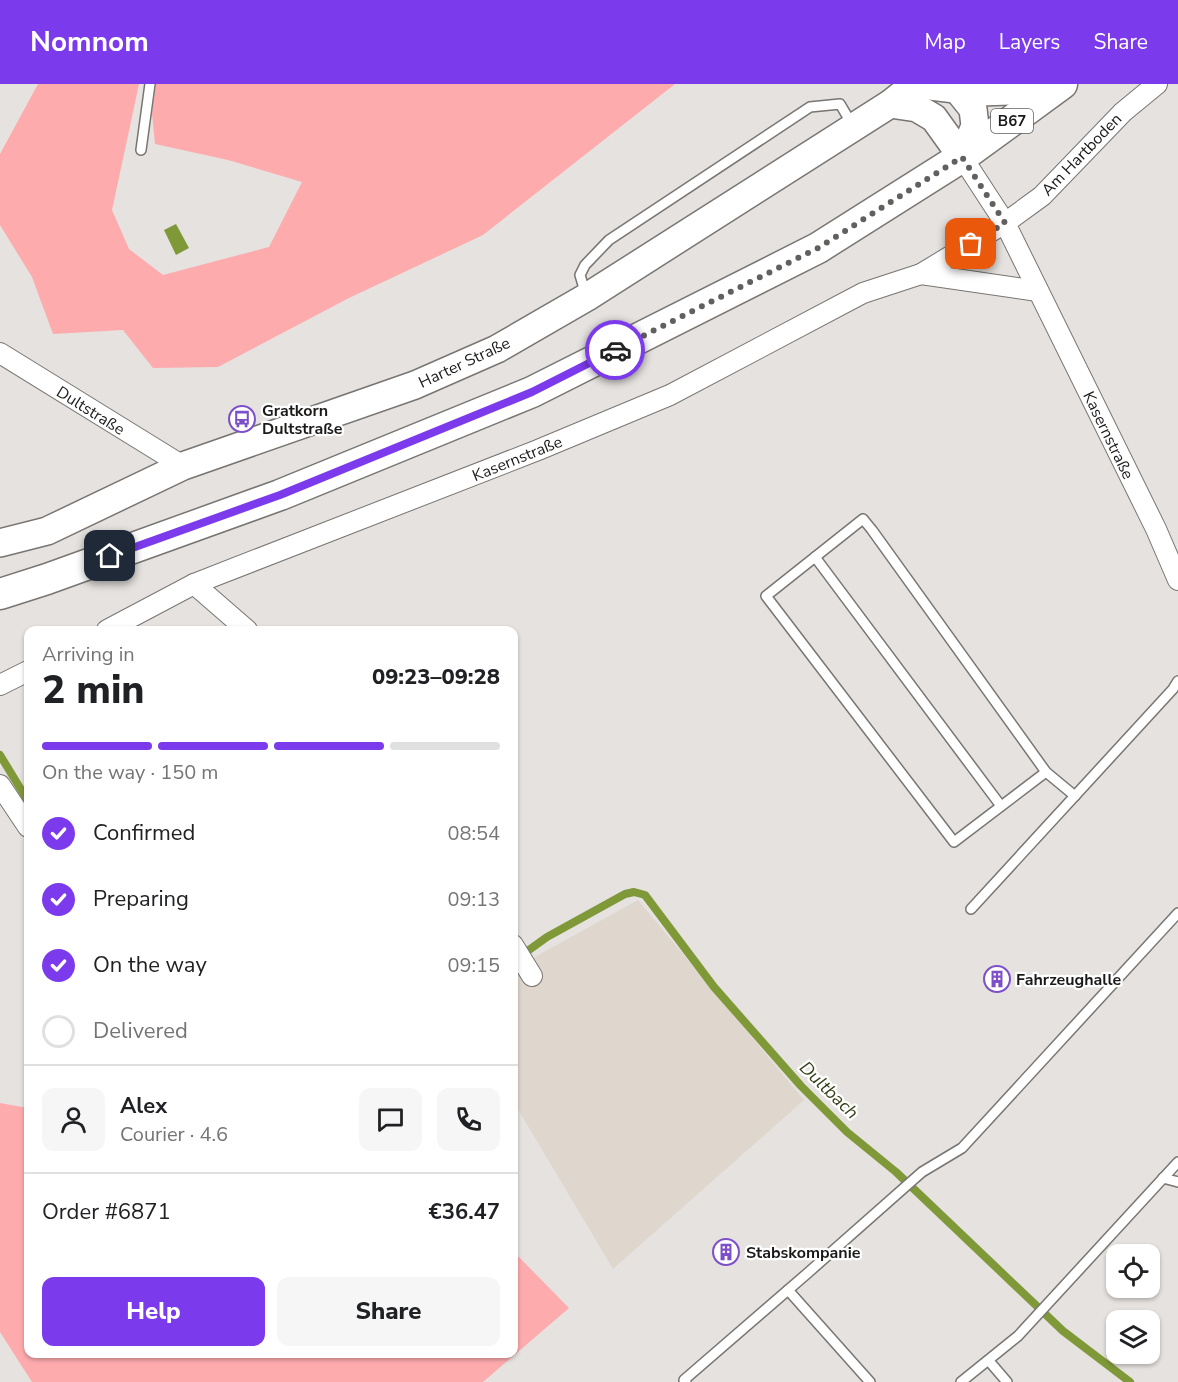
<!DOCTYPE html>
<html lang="en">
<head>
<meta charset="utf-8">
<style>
  :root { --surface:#fff; --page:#f6f6f6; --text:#202124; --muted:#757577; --line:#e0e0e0; --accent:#7c3aed }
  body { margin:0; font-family:"Nunito Sans",sans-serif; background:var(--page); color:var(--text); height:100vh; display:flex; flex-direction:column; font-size:22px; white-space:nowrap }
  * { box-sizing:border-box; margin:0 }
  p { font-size:20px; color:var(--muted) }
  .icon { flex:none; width:33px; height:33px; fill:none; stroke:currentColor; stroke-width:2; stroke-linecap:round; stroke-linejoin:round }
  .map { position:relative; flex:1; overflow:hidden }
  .details { position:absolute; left:24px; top:542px; width:494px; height:732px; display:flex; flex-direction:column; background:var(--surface); border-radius:12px; box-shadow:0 2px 4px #0004 }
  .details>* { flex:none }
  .buttons { position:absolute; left:1106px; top:1160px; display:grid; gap:12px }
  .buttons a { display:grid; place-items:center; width:54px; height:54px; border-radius:12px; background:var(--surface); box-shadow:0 2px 4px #0004; font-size:30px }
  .pin { position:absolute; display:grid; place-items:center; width:51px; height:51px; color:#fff; margin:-26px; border-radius:12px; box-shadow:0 3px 9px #0006 }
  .courier { position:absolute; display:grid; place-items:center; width:60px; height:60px; margin:-30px; border:4px solid #7c3aed; border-radius:50%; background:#fff; color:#222; box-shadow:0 2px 8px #0007 }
  .head em { font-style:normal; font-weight:800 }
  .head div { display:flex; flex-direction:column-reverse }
  .head { display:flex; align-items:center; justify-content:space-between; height:102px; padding:0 18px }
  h1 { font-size:39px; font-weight:800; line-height:45px }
  .bar { display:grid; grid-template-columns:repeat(4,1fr); gap:9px 6px; align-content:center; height:72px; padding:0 18px }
  .bar i { height:8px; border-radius:4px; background:var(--line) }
  .bar .selected { background:var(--accent) }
  .bar p { grid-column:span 4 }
  .line { display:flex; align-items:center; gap:15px; padding:0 18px; border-top:2px solid var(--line) }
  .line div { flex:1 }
  .round { display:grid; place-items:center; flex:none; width:63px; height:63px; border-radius:12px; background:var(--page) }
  ol { padding:0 18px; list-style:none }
  li { display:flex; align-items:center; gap:18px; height:66px }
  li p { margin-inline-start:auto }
  li .icon { padding:6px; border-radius:50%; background:var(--accent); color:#fff; stroke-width:4 }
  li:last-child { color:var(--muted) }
  li i { width:33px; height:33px; border:3px solid var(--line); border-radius:50% }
  .cta { display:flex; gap:12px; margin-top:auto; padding:12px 18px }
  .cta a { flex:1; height:69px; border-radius:12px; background:var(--accent); color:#fff; font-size:24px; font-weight:800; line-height:69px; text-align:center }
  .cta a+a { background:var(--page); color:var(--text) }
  header { display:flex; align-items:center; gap:36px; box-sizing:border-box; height:84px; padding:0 30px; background:var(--accent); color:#fff }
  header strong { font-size:28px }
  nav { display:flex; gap:33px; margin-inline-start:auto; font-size:21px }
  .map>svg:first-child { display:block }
</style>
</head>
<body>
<header>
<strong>Nomnom</strong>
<nav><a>Map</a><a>Layers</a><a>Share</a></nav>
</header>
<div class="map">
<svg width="1178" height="1298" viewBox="0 0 1178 1298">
  <rect width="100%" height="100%" fill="#e5e2df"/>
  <polygon fill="#dfd7ce" points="638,816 804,1016 613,1185 513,1017 513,885"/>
  <g fill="#feabae">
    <polygon points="38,0 139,0 112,126 129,165 163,191 269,163 302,98 228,76 155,60 152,29 156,0 675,0 483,151 349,214 218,283 153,284 123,246 53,250 32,193 0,141 0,70"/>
    <polygon points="0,1019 28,1024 28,1269 513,1269 513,1167 569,1224 483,1298 32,1298 0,1248"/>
  </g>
  <polygon fill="#7f9938" points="176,140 189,164 176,171 164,146"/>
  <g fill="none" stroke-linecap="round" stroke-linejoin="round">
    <g stroke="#7f9938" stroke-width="8">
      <polyline points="0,671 28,717"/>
      <polyline points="522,871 547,853 625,810 634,808 645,811 714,903 801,1002 847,1048 896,1088 1063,1247 1130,1298"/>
    </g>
    <defs>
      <g id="lane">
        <polyline points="141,66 150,0"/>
        <polyline points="586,211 580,191 585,181 609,156 810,23 840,20 853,42"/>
        <polyline points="815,473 1001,722"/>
        <polyline points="1046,688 872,446 863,435 766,512 954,758 1046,688 1075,712"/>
        <polyline points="971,825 1173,605 1178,597"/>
        <polyline points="1163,1094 1178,1098"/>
        <polyline points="788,1206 870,1298"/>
        <polyline points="989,1277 1007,1298"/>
        <polyline points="686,1298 684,1296 810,1187 922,1088 962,1064 1178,829"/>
        <polyline points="961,1298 1018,1252 1178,1078"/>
      </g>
      <g id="street">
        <polyline points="962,73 1005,139 1156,445 1178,496"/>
        <polyline points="921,190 1038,207"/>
        <polyline points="0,269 183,382"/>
        <polyline points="194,500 247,546"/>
        <polyline points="107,546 194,500 538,366 670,311 863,209 921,190 1005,139 1042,112 1123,28 1157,0"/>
        <polyline points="0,601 28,587"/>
        <polyline points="0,701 28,743"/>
        <polyline points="513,861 532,892"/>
      </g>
      <g id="secondary">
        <polyline points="957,5 973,25 975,42 962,73"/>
        <polyline points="890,20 917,24 934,34 962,73"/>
        <polyline points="0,459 47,447 183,382 415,301 497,265 587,213 890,20 905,8 922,1 980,8 1010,7 1048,0"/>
      </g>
      <polyline id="primary" points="0,510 47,495 280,411 532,308 818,164 962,73 1062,0"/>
    </defs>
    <use href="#lane" stroke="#787572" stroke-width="12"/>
    <use href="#street" stroke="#787572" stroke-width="22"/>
    <use href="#secondary" stroke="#787572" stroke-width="30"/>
    <use href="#primary" stroke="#787572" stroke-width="33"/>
    <use href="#lane" stroke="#fff" stroke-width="9"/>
    <use href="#street" stroke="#fff" stroke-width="20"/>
    <use href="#secondary" stroke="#fff" stroke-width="27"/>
    <use href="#primary" stroke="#fff" stroke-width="30"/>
  </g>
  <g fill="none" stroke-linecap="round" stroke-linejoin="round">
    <polyline stroke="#62605e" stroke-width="6" stroke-dasharray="0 10.8" points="615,266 818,164 962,73 1005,139 971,160"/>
    <polyline stroke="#7c3aed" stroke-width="8" points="110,472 280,411 532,308 615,266"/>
  </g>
  <defs>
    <symbol id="bus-ring" viewBox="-11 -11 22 22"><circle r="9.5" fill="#fff" stroke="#7d4fc8" stroke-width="1.5"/><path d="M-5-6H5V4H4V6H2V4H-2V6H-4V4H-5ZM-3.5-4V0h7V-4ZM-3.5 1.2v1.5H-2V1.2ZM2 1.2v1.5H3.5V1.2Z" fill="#7d4fc8"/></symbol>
    <symbol id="building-ring" viewBox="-11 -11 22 22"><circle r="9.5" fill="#fff" stroke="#7d4fc8" stroke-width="1.5"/><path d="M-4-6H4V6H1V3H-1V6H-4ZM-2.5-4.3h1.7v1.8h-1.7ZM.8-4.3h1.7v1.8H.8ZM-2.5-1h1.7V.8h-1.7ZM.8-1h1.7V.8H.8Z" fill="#7d4fc8"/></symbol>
  </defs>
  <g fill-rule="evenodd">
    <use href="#bus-ring" x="227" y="320" width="30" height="30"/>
    <use href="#building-ring" x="982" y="880" width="30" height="30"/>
    <use href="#building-ring" x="711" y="1153" width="30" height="30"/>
  </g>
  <g text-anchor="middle" stroke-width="4.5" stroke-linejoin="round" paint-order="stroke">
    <rect fill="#fff" stroke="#5f5f5e" stroke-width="1.5" x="991" y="25" width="42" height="24" rx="4.5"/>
    <g font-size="15" font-weight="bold" fill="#1b1a19">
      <text x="1012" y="42">B67</text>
    </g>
    <g font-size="16" fill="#1b1a19" stroke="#fff">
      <text transform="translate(1081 70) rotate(-46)" y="6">Am Hartboden</text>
      <text transform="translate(464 278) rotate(-25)" y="6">Harter Straße</text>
      <text transform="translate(91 326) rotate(32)" y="6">Dultstraße</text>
      <text transform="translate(1109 351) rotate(64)" y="6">Kasernstraße</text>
      <text transform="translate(517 374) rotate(-22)" y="6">Kasernstraße</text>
    </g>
    <g font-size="16" font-weight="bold" fill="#1b1a19" stroke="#fff" text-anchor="start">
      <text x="262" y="332">Gratkorn<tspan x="262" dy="18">Dultstraße</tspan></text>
      <text x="1016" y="901">Fahrzeughalle</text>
      <text x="746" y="1174">Stabskompanie</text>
    </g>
    <g font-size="18" font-style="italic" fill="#344018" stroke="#fff">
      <text transform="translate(829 1006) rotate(44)" y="6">Dultbach</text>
    </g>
  </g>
</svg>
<div class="buttons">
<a><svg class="icon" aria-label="locate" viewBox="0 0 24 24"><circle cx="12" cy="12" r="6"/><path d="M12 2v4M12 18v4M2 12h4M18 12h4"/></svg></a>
<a><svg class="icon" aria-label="layers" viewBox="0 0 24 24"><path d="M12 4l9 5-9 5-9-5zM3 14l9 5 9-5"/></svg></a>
</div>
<div class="pin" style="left:971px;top:160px;background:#ea580c"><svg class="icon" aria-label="bag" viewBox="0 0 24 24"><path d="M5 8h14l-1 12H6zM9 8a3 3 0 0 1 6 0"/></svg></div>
<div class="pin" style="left:110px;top:472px;background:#1f2937"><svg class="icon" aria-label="home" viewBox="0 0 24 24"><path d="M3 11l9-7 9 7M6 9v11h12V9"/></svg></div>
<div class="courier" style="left:615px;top:266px"><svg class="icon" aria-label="car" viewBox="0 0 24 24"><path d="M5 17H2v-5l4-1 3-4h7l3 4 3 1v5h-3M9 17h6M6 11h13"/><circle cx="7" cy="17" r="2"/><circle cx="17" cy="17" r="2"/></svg></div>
<section class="details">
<div class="head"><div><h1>2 min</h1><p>Arriving in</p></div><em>09:23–09:28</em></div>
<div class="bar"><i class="selected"></i><i class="selected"></i><i class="selected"></i><i></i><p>On the way · 150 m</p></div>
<ol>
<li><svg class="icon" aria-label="check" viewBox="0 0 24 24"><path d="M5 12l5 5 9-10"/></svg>Confirmed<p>08:54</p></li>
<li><svg class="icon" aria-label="check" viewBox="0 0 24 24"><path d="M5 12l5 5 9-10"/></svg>Preparing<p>09:13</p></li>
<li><svg class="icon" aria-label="check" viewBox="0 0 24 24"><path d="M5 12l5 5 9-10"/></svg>On the way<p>09:15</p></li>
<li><i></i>Delivered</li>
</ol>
<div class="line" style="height:108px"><a class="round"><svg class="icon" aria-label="person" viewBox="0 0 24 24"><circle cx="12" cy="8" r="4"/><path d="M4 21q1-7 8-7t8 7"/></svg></a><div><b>Alex</b><p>Courier · 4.6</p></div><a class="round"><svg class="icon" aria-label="chat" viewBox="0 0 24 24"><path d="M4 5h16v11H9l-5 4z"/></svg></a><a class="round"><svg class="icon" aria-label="phone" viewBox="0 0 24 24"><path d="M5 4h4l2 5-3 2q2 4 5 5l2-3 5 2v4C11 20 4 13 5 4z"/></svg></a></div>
<div class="line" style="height:78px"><div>Order #6871</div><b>€36.47</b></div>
<div class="cta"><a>Help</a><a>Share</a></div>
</section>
</div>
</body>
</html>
